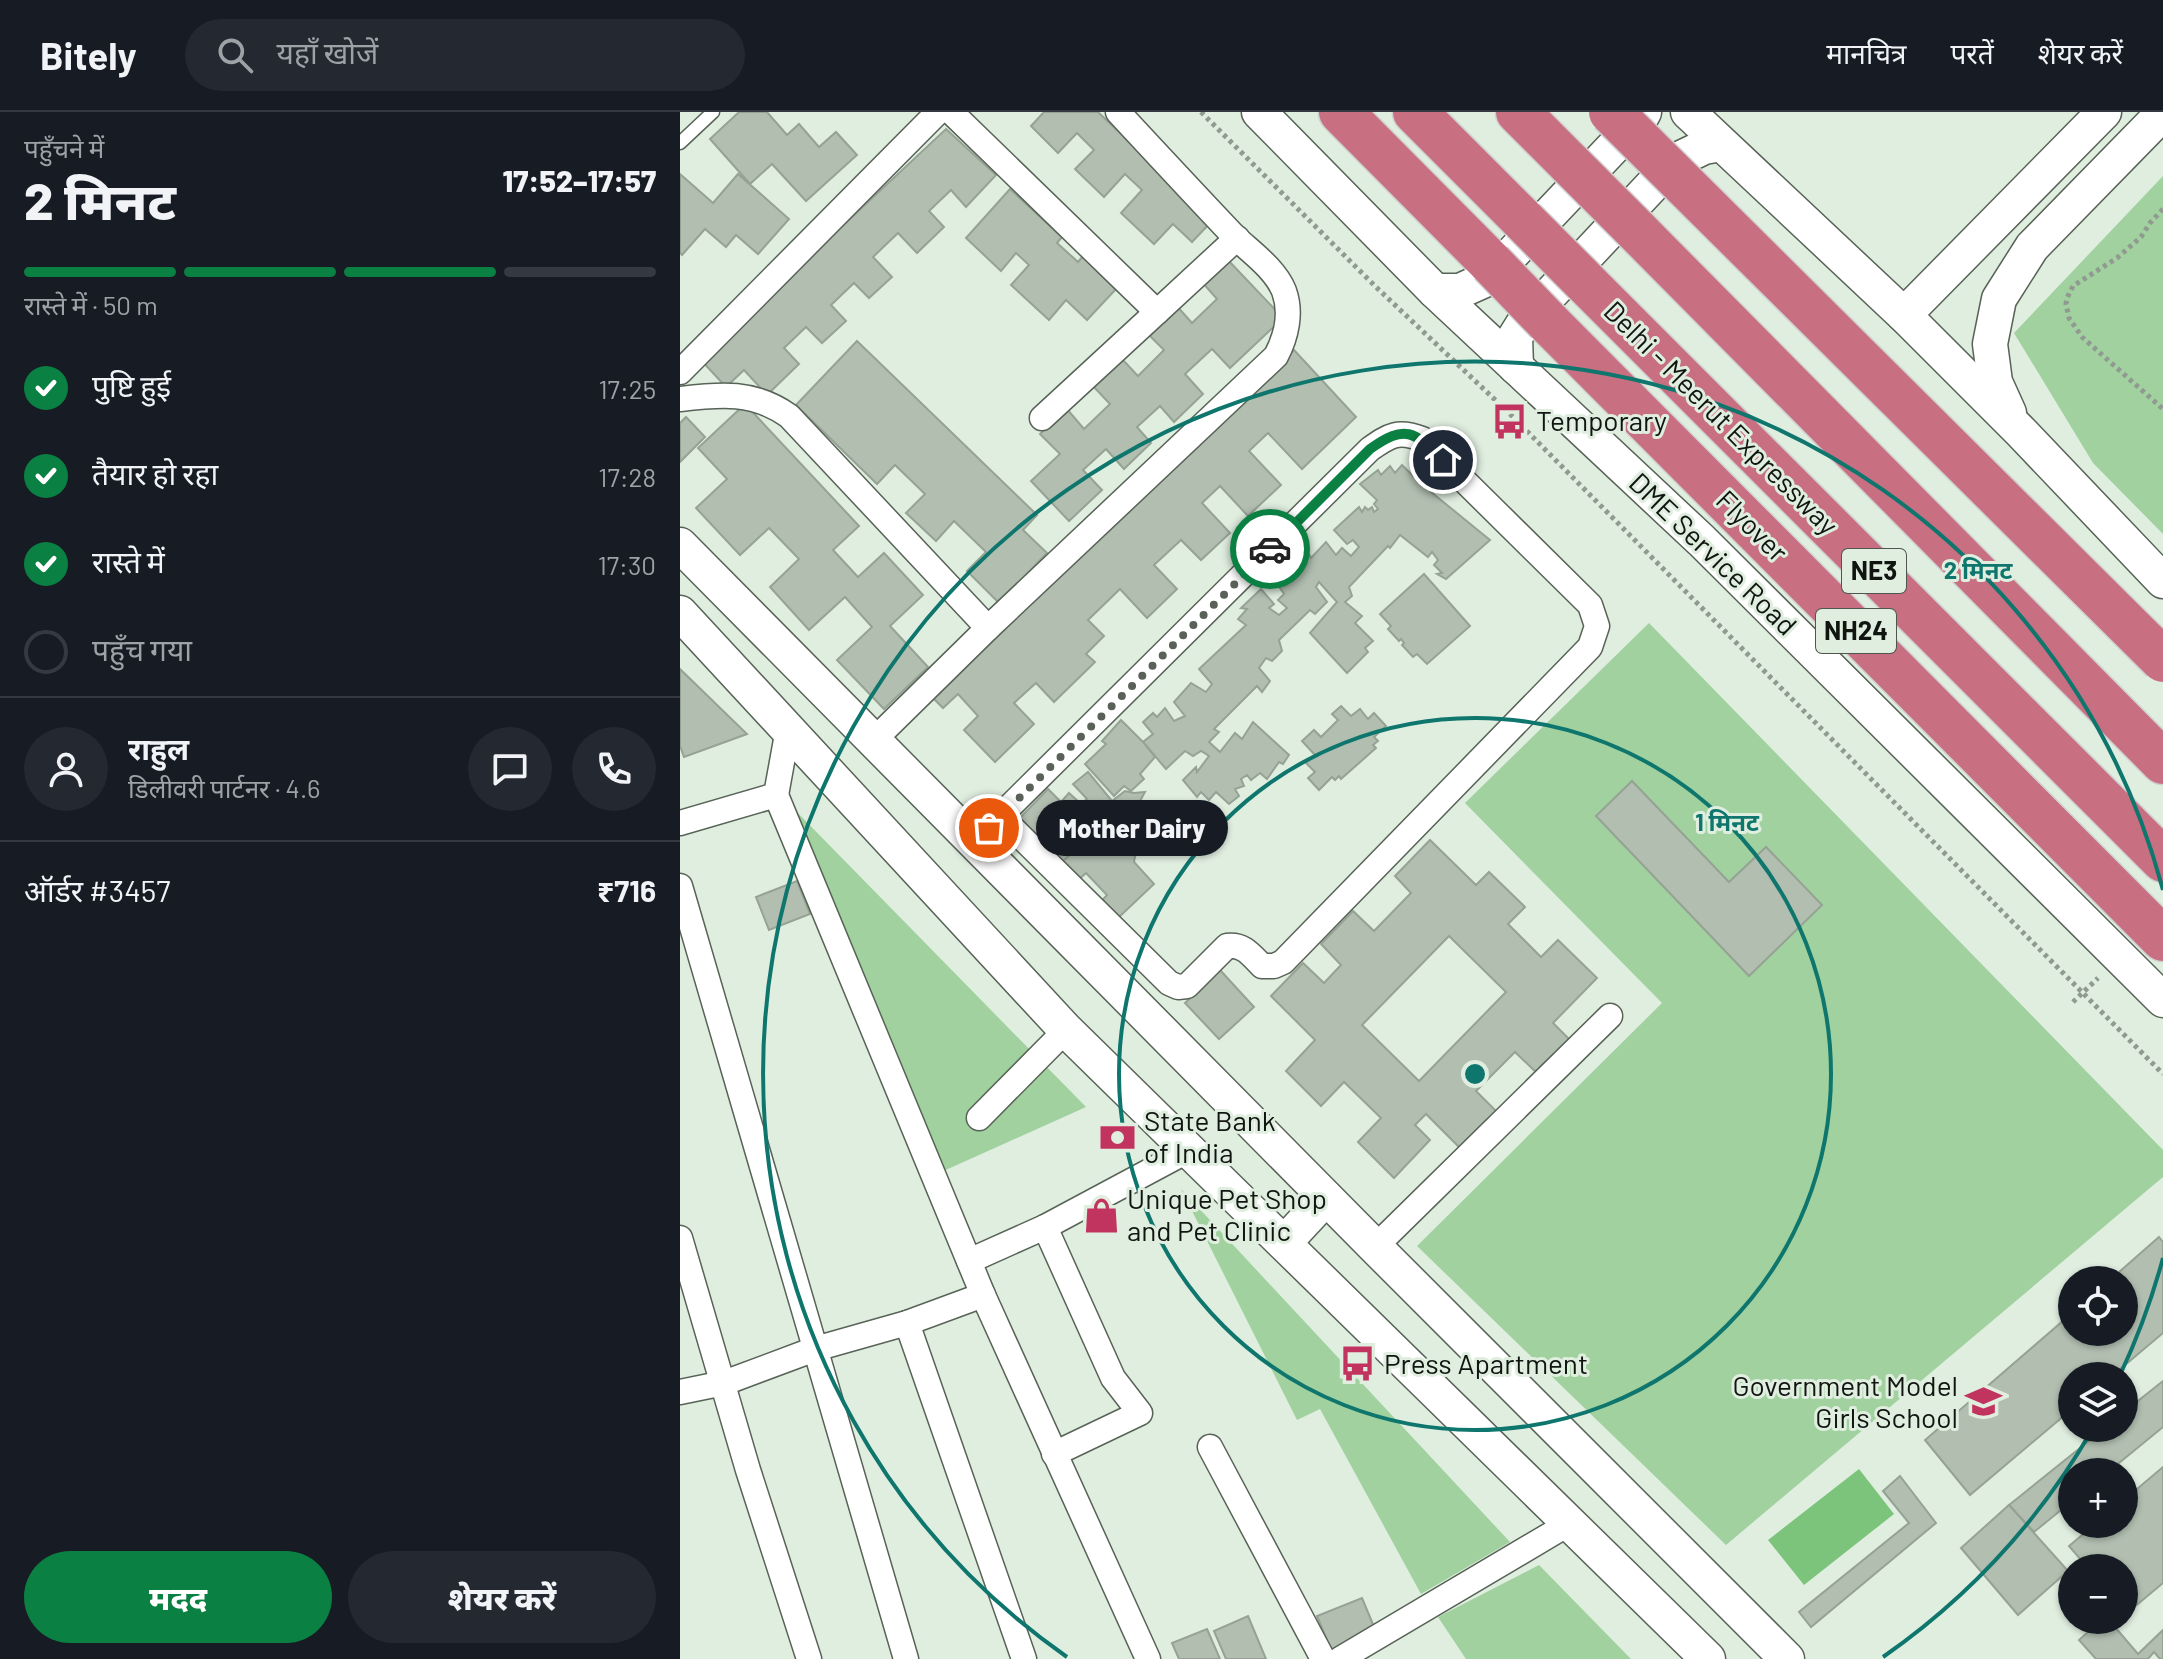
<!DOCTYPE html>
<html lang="hi">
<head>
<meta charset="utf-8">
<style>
  :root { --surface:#171b24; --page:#242831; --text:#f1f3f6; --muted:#9ea1a6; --line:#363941; --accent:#0b8043 }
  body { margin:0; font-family:Barlow,"Noto Sans Devanagari",sans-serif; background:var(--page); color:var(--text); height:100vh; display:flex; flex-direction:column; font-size:30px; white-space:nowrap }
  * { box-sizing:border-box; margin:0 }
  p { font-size:26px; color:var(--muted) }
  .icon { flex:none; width:44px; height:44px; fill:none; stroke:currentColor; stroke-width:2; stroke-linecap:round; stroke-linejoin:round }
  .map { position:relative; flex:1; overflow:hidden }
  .panel { display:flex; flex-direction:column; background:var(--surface); width:680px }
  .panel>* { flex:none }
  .controls { position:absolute; left:1378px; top:1154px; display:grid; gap:16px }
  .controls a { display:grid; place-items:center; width:80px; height:80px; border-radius:50%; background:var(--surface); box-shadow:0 2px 6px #0004; font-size:40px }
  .pin { position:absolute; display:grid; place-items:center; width:68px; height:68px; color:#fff; margin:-34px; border:4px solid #fff; border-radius:50%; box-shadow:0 2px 8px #0007 }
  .courier { position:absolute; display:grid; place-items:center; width:80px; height:80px; margin:-40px; border:6px solid #0b8043; border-radius:50%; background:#fff; color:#222; box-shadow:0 2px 10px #0007 }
  .bubble { position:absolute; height:56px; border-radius:28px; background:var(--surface); box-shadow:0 2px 6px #0004; font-size:26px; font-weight:800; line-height:56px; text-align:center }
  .headline em { font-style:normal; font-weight:800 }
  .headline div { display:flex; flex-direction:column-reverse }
  .headline { display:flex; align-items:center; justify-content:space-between; height:136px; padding:0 24px }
  h1 { font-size:52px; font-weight:800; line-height:60px }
  .bar { display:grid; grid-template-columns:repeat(4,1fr); gap:12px 8px; align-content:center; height:96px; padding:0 24px }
  .bar i { height:10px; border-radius:6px; background:var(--line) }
  .bar .active { background:var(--accent) }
  .bar p { grid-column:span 4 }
  .line { display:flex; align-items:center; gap:20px; padding:0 24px; border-top:2px solid var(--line) }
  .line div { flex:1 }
  .round { display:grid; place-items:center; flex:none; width:84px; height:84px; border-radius:42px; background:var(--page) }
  ol { padding:0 24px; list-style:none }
  li { display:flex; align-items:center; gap:24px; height:88px }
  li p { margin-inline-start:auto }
  li .icon { padding:8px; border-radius:50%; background:var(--accent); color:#fff; stroke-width:4 }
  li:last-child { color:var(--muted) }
  li i { width:44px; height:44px; border:4px solid var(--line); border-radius:50% }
  .cta { display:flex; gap:16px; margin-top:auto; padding:16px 24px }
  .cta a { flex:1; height:92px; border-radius:48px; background:var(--accent); color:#fff; font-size:32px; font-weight:800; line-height:92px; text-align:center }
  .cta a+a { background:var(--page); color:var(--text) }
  header { display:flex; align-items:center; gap:48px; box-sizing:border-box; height:112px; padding:0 40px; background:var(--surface); border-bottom:2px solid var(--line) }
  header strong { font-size:38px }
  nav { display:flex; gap:44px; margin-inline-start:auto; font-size:28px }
  .search { width:560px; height:72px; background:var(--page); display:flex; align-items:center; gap:20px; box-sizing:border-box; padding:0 28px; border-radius:44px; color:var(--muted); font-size:30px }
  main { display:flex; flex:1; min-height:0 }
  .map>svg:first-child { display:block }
</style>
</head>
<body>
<header>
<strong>Bitely</strong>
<div class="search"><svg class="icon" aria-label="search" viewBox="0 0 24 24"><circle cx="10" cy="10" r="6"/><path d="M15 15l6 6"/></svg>यहाँ खोजें</div>
<nav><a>मानचित्र</a><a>परतें</a><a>शेयर करें</a></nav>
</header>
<main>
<section class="panel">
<div class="headline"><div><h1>2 मिनट</h1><p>पहुँचने में</p></div><em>17:52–17:57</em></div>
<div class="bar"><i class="active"></i><i class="active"></i><i class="active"></i><i></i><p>रास्ते में · 50 m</p></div>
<ol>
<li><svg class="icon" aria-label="check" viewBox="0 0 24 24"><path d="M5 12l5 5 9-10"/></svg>पुष्टि हुई<p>17:25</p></li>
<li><svg class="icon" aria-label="check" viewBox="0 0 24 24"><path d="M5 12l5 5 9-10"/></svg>तैयार हो रहा<p>17:28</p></li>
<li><svg class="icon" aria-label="check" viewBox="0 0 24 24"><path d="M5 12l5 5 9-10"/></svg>रास्ते में<p>17:30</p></li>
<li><i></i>पहुँच गया</li>
</ol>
<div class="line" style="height:144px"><a class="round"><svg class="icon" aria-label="person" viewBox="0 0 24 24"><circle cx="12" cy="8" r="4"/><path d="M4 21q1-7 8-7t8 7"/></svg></a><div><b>राहुल</b><p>डिलीवरी पार्टनर · 4.6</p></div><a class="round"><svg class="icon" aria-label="chat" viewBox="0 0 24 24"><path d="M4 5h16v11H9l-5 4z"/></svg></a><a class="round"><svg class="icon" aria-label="phone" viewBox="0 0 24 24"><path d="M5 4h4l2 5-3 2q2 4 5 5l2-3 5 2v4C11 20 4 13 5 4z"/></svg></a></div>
<div class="line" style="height:104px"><div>ऑर्डर #3457</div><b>₹716</b></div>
<div class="cta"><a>मदद</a><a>शेयर करें</a></div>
</section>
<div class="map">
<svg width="1483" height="1547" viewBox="0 0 1483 1547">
  <rect width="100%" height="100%" fill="#e0eee0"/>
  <g fill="#a0d19f">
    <polygon points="1483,64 1483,422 1413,351 1334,221"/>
    <polygon points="969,511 1483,1038 1483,1065 1046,1433 737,1134 982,891 785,691"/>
    <polygon points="109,692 406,995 259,1061"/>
    <polygon points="501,1077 830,1430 741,1482 640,1297 617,1308"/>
    <polygon points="859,1453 951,1547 786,1547 758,1505"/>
  </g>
  <polygon fill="#7cc47c" points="1179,1357 1214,1402 1124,1473 1088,1428"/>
  <g fill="#b1beb0" stroke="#95a294" stroke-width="2" fill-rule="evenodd">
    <polygon points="59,0 87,0 107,23 119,12 139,35 156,20 177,43 126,89 92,52 70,72 30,27"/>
    <polygon points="364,0 418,0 532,109 512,130 493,112 474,132 441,101 462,78 445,62 424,85 395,57 414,38 397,21 378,41 351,14"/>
    <polygon points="266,17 316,63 286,95 271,78 249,99 264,115 237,141 218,121 193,145 212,165 189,186 174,171 151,193 166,209 142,231 126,215 104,236 119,252 87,283 64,258 46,275 20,247"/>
    <polygon points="0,62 33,91 58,62 109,107 78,142 56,123 46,135 25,117 2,143 0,141"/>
    <polygon points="330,77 382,125 377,131 398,150 403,144 437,176 407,208 386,188 369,208 331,173 349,153 336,141 321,159 286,126"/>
    <polygon points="547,147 603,206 550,256 532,237 505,262 523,282 494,310 480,294 457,315 471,331 444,357 426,337 403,358 422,378 389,409 351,369 380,342 360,322 387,297 404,317 430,292 412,273 441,246 458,264 484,238 467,221 496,193 512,211 537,187 522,170"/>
    <polygon points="177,229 357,403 343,418 367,441 319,491 287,459 306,440 274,409 256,429 226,401 245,382 215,353 197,372 116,293"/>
    <polygon points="614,238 676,305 622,357 588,321 569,339 601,373 568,404 540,374 522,391 550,421 521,448 501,428 474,453 497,477 467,506 440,477 408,508 424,524 406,542 415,550 374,590 356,571 334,591 354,612 315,650 284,618 298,604 278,582 263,596 249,582"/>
    <polygon points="65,292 179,414 153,438 178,465 204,441 243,483 210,514 248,555 204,597 157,548 192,515 165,485 129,518 90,475 119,447 89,416 60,443 16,396 47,367 18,336"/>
    <polygon points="6,305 25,325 0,350 0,311"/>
    <polygon points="722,353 740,371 810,428 766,467 757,462 762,461 754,453 758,448 752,440 748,445 720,423 710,436 708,434 669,475 672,484 665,490 682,504 675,511 693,529 685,536 688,540 667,561 630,521 657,490 639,470 636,475 647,490 635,502 630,498 599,528 602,539 592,549 586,546 579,556 590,569 582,580 577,574 534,617 539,620 529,630 540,640 555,621 562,627 573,610 609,643 603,652 599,650 587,667 580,661 571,668 567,663 561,667 564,674 555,677 559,684 549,692 536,680 529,688 521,680 517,685 503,668 516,655 517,660 529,644 521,639 513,644 505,639 486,657 463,630 473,622 463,610 473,601 477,605 485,596 494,609 505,604 494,590 511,571 526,580 532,572 519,557 566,513 558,507 567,497 561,496 581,477 594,492 589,496 599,503 607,496 598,488 604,482 593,466 627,438 631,446 646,430 656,443 662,436 671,444 679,435 673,428 667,432 654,418 679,395 682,400 685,395 688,398 692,395 694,400 698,397 694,392 697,388 680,372 698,358 701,363 710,354 715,361"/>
    <polygon points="744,462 790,514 747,552 737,542 733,545 722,533 724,531 721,527 719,529 708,517 711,514 700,502"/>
    <polygon points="0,557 67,622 4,645 0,634"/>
    <polygon points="661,594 671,604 680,597 688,607 694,601 706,614 694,625 698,629 693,633 696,636 661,667 659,664 655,668 652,665 639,678 628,666 635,660 626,651 635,643 622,629 634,618 641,625 658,608 652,602"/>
    <polygon points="441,608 463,630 475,645 460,662 464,667 451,679 444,674 434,684 405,652 426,632 422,629"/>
    <polygon points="408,660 432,689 445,679 454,681 465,680 449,709 439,699 418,720 403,707 392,717 406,728 380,752 336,710 368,677 381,690 389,681 401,692 407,687 393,672"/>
    <polygon points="952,669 1049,770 1086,735 1142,793 1069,864 916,704"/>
    <polygon points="441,719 456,739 454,750 474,772 437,807 417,794 427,783 406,761 394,772 380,752 406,728 403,726 418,720 428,730"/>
    <path d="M750 728 796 773 809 760 845 795 828 812 861 845 878 828 917 866 873 911 892 930 859 963 835 940 796 979 820 1003 784 1040 746 1002 735 1013 750 1028 714 1066 678 1030 701 1006 664 970 641 994 606 959 635 928 591 884 623 851 644 871 661 853 641 832 673 799 694 819 731 781 715 764ZM769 824 826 880 739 969 682 913Z"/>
    <polygon points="117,769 130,802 89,818 76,785"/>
    <polygon points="540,858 574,895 539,927 505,891"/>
    <polygon points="1479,1125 1483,1130 1483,1221 1432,1264 1392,1264 1392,1297 1290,1383 1245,1328 1392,1201 1392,1220 1444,1220 1444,1168 1430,1168"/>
    <polygon points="1483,1269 1483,1315 1428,1360 1392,1360 1392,1389 1354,1420 1329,1393 1425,1316 1444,1316 1444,1300"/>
    <polygon points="1483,1355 1483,1471 1446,1502 1444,1500 1444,1456 1408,1456 1389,1434 1415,1412 1444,1412 1444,1388"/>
    <polygon points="1220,1364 1256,1411 1131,1515 1119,1500 1229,1411 1203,1379"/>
    <polygon points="1329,1393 1388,1459 1338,1503 1281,1436"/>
    <polygon points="682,1486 697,1522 652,1540 637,1504"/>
    <polygon points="568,1504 586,1547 546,1547 534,1519"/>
    <polygon points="1421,1508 1429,1508 1458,1542 1483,1518 1483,1547 1480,1547 1474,1540 1468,1547 1416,1547 1399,1528"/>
    <polygon points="527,1517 540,1547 499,1547 492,1531"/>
  </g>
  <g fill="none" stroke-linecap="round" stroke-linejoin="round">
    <defs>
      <polyline id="lane" points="0,31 33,0"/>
      <g id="street">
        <polyline points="271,0 477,200 557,126"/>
        <polyline points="0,260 258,0"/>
        <path d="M0 287C41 282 74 279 109 304L308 516"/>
        <polyline points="362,306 477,200"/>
        <path d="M194 628 308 516 596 244C606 225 612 201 604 179 595 157 572 141 555 125 516 84 477 42 438 0"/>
        <polyline points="96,683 303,1183 468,1547"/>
        <polyline points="0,711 96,683 108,617"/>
        <path d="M294 731 314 710 690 337C710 323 718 318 742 327L910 493 917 514 910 535 603 850 594 854H582C571 843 564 832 547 834L507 874 498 875 489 871 320 704"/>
        <polyline points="0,774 226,1547"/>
        <polyline points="299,1006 386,918"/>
        <polyline points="365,1115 433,1266 460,1301 374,1342"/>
        <polyline points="0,1126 68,1358 129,1547"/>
        <polyline points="695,1135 930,904"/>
        <polyline points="289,1149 365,1115 509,1038"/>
        <polyline points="227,1211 344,1547"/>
        <polyline points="0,1280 44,1271 135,1237 227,1211 303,1183"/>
        <polyline points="530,1335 643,1547"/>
        <polyline points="660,1547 890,1411"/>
      </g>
      <g id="secondary">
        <polyline points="579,0 755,179 1022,429 1483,888"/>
        <polyline points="1008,0 1224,203 1342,321 1483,469"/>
        <polyline points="755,179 780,179 809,166 960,7 964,0"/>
        <polyline points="1224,203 1424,0"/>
        <polyline points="836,255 835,225 845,209 995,49 1024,35 1041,32"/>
        <polyline points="1329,301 1315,270 1310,232 1319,187 1352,135 1483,1"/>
        <polyline points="0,433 695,1135 1107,1547"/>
        <polyline points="0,501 386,918 1028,1547"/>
        <polyline points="604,1131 646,1086"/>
      </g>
      <g id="highway">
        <polyline points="661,0 811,151"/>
        <polyline points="735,0 843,108"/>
        <polyline points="838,0 891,53"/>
        <polyline points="955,117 1483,650"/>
        <polyline points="905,170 1483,748"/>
        <polyline points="868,210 1483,827"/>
      </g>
    </defs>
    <use href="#lane" stroke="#586357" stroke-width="15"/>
    <use href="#street" stroke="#586357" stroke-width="27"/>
    <use href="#secondary" stroke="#586357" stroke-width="37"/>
    <use href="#highway" stroke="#cfd0cf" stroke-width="47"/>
    <g stroke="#909a90" stroke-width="5" stroke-dasharray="4 4" stroke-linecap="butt">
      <polyline points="521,0 695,174 829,301 1483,962"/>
      <polyline points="1483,97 1470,111 1461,125 1437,146 1393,174 1387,186 1386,192 1389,206 1402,225 1483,297"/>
      <polyline points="1393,890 1418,866"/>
    </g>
    <use href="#lane" stroke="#fff" stroke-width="12"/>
    <use href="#street" stroke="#fff" stroke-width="24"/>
    <use href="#secondary" stroke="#fff" stroke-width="34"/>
    <use href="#highway" stroke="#c86f82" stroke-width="44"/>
    <defs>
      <g id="highway-bridge">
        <polyline points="931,0 1483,548"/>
        <polyline points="891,53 955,117"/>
        <polyline points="843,108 905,170"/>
        <polyline points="811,151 868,210"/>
      </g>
    </defs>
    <use href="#highway-bridge" stroke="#cfd0cf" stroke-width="47" stroke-linecap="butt"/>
    <use href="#highway-bridge" stroke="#c86f82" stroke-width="44"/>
  </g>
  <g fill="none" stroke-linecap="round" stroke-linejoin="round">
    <polyline stroke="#596159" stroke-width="8" stroke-dasharray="0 14.4" points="309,716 590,437"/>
    <path stroke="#0b8043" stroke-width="10" d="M590 437 690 337C725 312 734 319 763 348"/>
  </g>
  <g fill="none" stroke="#0f766e" stroke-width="4">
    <circle cx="795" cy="962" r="356"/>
    <path d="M1483 1146A712 712 0 0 1 1440 1263M1412 1318A712 712 0 0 1 1203 1545M387 1545A712 712 0 1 1 1483 778"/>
  </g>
  <defs>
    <symbol id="bus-bare" viewBox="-9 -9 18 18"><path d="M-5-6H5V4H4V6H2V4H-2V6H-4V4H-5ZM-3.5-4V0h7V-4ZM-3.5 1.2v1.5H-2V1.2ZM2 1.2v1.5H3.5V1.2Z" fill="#c23460" stroke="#e0eee0" stroke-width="2.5" paint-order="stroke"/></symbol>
    <symbol id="bank-bare" viewBox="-9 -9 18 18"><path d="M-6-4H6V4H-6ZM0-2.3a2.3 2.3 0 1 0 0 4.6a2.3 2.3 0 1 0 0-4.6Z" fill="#c23460" stroke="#e0eee0" stroke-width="2.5" paint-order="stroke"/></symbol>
    <symbol id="shop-bare" viewBox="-9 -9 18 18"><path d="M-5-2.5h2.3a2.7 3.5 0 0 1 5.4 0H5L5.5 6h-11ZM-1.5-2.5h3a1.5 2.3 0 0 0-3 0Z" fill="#c23460" stroke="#e0eee0" stroke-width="2.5" paint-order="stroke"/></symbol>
    <symbol id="school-bare" viewBox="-9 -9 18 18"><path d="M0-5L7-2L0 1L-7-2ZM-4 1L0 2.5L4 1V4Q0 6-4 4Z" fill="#c23460" stroke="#e0eee0" stroke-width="2.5" paint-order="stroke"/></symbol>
  </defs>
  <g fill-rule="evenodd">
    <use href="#bus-bare" x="804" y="284" width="51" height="51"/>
    <use href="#bank-bare" x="412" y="1000" width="51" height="51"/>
    <use href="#shop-bare" x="396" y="1078" width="51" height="51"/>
    <use href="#bus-bare" x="652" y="1226" width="51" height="51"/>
    <use href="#school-bare" x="1278" y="1264" width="51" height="51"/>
  </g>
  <g text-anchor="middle" stroke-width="6" stroke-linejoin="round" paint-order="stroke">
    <g fill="#e0eee0" stroke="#4e564e" stroke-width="2">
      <rect x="1162" y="437" width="64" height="44" rx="6"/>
      <rect x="1136" y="497" width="80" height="44" rx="6"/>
    </g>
    <g font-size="26" font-weight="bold" fill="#101510">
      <text x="1194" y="468">NE3</text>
      <text x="1176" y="528">NH24</text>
    </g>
    <g font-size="28" fill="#101510" stroke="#e0eee0">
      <text transform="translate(1041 306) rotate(45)" y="10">Delhi - Meerut Expressway</text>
      <text transform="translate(1072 414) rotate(45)" y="10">Flyover</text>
      <text transform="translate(1033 442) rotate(44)" y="10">DME Service Road</text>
    </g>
    <g font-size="28" fill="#101510" stroke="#e0eee0" text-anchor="start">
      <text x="856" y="319">Temporary</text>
      <text x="464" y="1019">State Bank<tspan x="464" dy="32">of India</tspan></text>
      <text x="447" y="1097">Unique Pet Shop<tspan x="447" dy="32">and Pet Clinic</tspan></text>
      <text x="704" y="1262">Press Apartment</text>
      <text x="1278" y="1284" text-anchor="end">Government Model<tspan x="1278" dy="32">Girls School</tspan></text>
    </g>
  </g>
  <circle cx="795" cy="962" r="12" fill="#0f766e" stroke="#e0eee0" stroke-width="4"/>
  <g font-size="24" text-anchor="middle" font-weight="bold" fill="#0f766e" stroke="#e0eee0" stroke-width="6" stroke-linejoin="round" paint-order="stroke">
    <text x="1298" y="467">2 मिनट</text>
    <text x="1047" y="719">1 मिनट</text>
  </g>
</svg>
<div class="controls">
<a><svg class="icon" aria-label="locate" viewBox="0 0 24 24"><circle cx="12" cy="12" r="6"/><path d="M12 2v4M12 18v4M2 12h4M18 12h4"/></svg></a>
<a><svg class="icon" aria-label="layers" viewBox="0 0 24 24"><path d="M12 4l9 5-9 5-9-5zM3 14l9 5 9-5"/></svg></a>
<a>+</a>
<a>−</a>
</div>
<div class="pin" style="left:309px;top:716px;background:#ea580c"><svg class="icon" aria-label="bag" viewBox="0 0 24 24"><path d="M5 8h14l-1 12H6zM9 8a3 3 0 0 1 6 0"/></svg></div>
<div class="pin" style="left:763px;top:348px;background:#1f2937"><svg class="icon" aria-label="home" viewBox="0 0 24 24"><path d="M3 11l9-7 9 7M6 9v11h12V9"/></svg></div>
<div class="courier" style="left:590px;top:437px"><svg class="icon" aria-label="car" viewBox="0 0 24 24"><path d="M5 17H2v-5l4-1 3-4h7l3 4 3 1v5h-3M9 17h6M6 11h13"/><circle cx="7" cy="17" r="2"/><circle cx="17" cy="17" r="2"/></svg></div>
<div class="bubble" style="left:356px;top:688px;width:192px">Mother Dairy</div>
</div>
</main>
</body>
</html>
